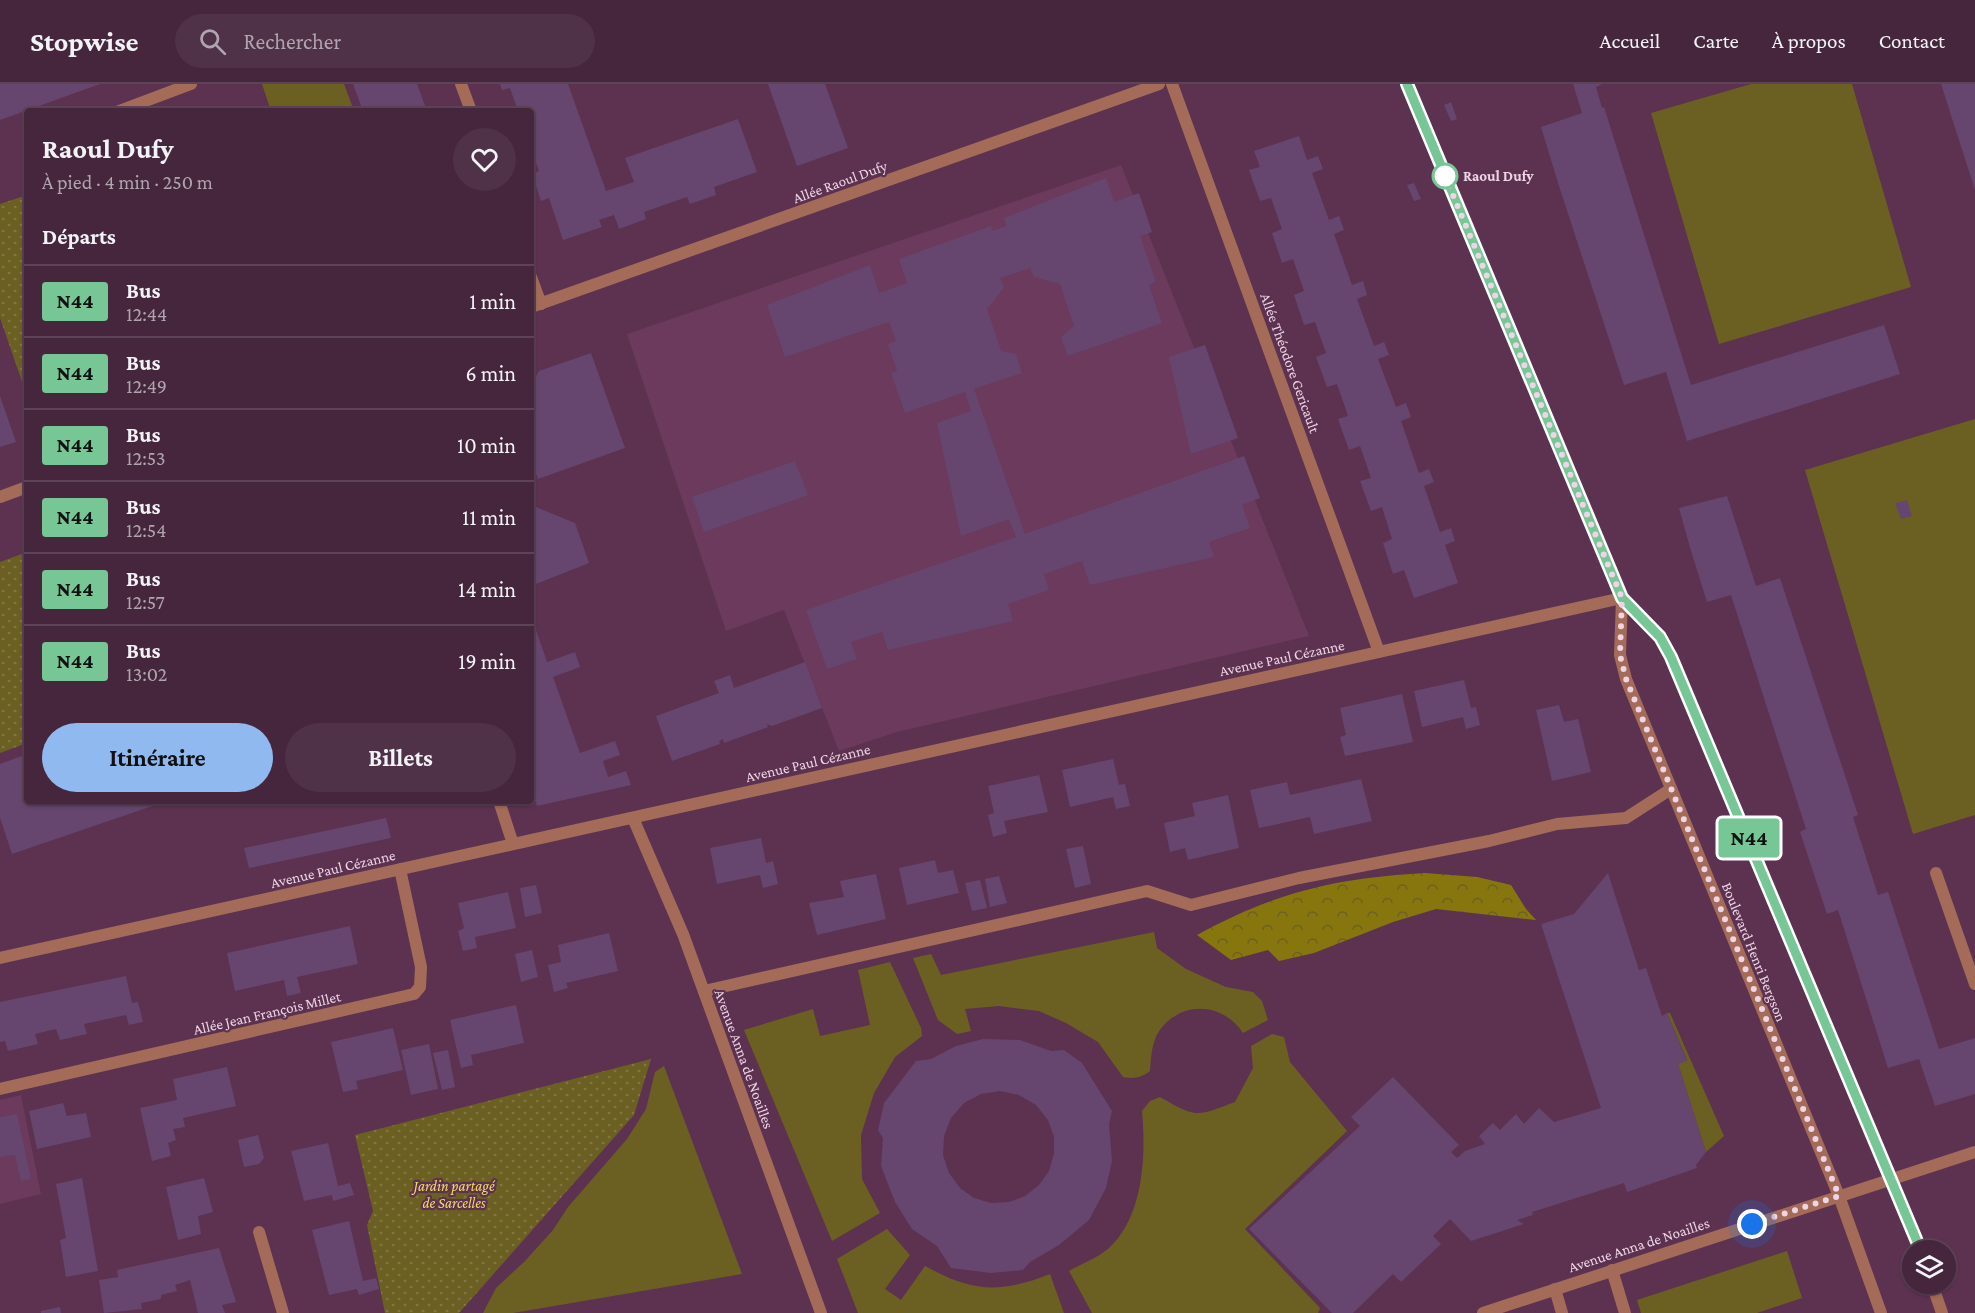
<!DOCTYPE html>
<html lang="fr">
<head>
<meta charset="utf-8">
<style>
  :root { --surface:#45263c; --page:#4f3247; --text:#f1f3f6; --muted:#b0a5af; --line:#5d4356; --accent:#90b9f0 }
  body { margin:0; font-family:"Crimson Pro",serif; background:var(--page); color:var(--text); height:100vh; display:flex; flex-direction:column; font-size:22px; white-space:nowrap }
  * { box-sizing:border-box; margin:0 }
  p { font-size:20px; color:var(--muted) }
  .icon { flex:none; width:33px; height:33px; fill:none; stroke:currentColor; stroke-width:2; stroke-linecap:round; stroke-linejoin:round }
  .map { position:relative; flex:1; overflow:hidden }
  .panel { position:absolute; left:24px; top:24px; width:510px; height:696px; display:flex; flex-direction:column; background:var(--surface); border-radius:6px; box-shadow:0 2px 4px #0004,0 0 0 2px var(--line) }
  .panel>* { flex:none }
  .badge { padding:0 12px; border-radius:4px; font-size:21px; line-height:39px }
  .fabs { position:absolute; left:1902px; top:1156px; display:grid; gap:12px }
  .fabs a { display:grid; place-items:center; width:54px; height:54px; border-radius:50%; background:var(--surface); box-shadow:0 2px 4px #0004,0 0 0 2px var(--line); font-size:30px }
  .you { position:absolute; width:30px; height:30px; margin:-15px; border:4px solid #fff; border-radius:50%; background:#1a73e8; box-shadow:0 0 0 9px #1a73e833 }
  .map>.badge { position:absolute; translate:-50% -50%; box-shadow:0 0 0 3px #fff }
  h2 { padding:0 18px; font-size:22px; line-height:54px }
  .round { display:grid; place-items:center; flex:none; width:63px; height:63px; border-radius:32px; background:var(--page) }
  .overview { display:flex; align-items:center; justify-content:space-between; height:102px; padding:0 18px }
  h1 { font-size:28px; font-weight:700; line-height:45px }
  .action { display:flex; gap:12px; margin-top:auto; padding:12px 18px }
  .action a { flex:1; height:69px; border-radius:36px; background:var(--accent); color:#111; font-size:24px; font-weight:700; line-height:69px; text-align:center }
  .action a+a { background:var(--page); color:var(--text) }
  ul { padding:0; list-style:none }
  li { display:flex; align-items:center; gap:18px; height:72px; padding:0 18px; border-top:2px solid var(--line) }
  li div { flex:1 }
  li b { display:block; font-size:22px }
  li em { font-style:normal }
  li .badge { min-width:66px; font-weight:700; text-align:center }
  header { display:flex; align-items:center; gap:36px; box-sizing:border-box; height:84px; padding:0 30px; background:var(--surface); border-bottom:2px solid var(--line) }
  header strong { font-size:28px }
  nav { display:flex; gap:33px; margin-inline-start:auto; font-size:21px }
  .search { width:420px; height:54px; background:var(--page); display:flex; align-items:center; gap:15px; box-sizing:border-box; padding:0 21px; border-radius:33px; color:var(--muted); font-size:22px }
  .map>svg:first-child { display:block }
  .built { fill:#6b3a5d }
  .green { fill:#6b6021 }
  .forest { fill:url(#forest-crowns) }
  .park { fill:url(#park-dots) }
  .building { fill:#66466e; fill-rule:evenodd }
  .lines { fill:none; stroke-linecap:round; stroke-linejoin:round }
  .service { stroke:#a36b58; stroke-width:12 }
  .minor { stroke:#a36b58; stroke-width:12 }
  .line-casing { stroke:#fff; stroke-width:14 }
  .line { stroke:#77c695; stroke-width:9 }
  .walk { stroke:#eed4e5; stroke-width:6; stroke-dasharray:0 10.8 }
  .stop-dot { fill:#fff; stroke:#77c695; stroke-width:3 }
  .labels { text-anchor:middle; stroke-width:4.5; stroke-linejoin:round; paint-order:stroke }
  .stop-label { font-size:15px; font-weight:bold; fill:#eed4e5; stroke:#5c3250; text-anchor:start }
  .street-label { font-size:15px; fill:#eed4e5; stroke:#5c3250 }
  .park-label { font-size:15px; font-style:italic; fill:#f2dc62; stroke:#5c3250 }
</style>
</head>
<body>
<header>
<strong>Stopwise</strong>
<div class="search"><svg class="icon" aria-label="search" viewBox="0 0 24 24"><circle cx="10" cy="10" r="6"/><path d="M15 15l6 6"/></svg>Rechercher</div>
<nav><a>Accueil</a><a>Carte</a><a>À propos</a><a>Contact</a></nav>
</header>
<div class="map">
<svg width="1975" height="1229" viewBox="0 0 1975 1229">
  <defs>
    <pattern id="forest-crowns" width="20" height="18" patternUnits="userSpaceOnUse" patternTransform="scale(1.5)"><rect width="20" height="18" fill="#86760d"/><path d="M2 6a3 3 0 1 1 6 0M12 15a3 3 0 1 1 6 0" fill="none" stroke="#6d6023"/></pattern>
    <pattern id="park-dots" width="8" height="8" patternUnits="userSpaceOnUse" patternTransform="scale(1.5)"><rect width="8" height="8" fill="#6b6021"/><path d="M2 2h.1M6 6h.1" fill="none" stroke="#807641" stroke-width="1.8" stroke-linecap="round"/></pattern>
  </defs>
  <rect width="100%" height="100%" fill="#5c3250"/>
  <path class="built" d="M1121,81L1309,552L897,648L839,667L784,526L726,547L627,250Z
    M21,1011L41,1110L0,1120V1016Z"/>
  <path class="green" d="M262,0H344L354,27H271Z
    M1751,0H1852L1911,203L1719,260L1651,29Z
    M1975,335V731L1913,750L1805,386Z
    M1154,848L1157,864L1186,885L1226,903L1253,908L1262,917L1268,936L1243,949C1224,920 1186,916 1163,942C1152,954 1151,971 1150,987C1141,994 1134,995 1123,993L1098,958L1066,939L1039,927L999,922L965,925L971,947L957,950L938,936L913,874L931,870L941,891Z
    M890,878L921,944L922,952L895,973L874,1009L861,1051L862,1095L880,1129L832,1157L744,946L813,925L820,952L870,941L858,886Z
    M1667,929H1670L1724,1052L1706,1068L1678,980L1687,976Z
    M1272,950L1284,953L1290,978L1347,1047L1245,1145L1320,1224L1318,1229H1092L1069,1187C1081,1180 1099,1173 1109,1164C1144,1132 1146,1070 1142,1027L1150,1017L1160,1013C1197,1034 1195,1033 1235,1018L1253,984L1251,962Z
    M664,982L742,1190L513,1229H483L496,1204L525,1177L553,1146L568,1123L627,1055L646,1025L655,988Z
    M887,1145L910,1171L885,1205L901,1216L925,1182C972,1208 999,1210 1050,1190L1064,1229H858L837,1175Z
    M1787,1167L1802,1214L1757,1229H1641L1637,1216Z"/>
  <path class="forest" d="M1425,789L1477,793L1511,801L1526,825L1536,836L1436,825L1393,838L1314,869L1279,877L1268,866L1231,876L1197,851C1275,808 1337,794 1425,789Z"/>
  <path class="park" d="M27,111V312L0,234V120Z
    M27,468V659L0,669V478Z
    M651,975L634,1031L459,1229H385L367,1141L373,1127L355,1051Z"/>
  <path class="building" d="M0,0H100L0,36Z
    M353,0H417L427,27H363Z
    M500,0H568L606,107L634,98L625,74L738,35L757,88L714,103L716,111L690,120L687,113L644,128L646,135L619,145L614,131L599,136L602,143L563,156L549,114L541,117L532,90L539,87L531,65V27H518L510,4L502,6Z
    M768,0H825L848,64L797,82Z
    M1573,0H1602L1596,3L1602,24L1604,23L1691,301L1884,241L1900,290L1687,357L1666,288L1624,301L1559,102L1541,43L1582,29Z
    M1941,0H1975V106Z
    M1451,18L1457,35L1451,37L1444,21Z
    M1299,52L1307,76L1318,72L1323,85L1312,89L1329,136L1339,132L1344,146L1334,150L1352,201L1363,197L1367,211L1357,215L1374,262L1384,258L1389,271L1378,275L1396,323L1406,319L1411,333L1401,337L1419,389L1429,385L1434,398L1424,402L1440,448L1451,444L1455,457L1445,461L1458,499L1414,514L1404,486L1393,490L1383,459L1392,455L1382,423L1371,427L1360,397L1371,394L1360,362L1349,366L1338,335L1348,332L1337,300L1327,303L1316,273L1326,269L1315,238L1304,241L1294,211L1304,207L1293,175L1282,179L1272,149L1282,145L1271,114L1260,117L1249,86L1260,83L1254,67Z
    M1106,94L1114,118L1139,109L1152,148L1140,152L1156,198L1149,201L1162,239L1068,272L1061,253L1074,242L1060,200L1034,193L1030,184L1000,194L1004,204L987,225L1001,267L1016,270L1022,289L974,305L1025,450L1244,372L1260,414L1242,421L1250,444L1209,458L1214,473L1090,501L1082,477L1044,490L1049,506L1008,520L1013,537L888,566L882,548L851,558L857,575L827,585L806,526L1016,453L1009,435L961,452L937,339L971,327L965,308L905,329L891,289L897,287L888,260L896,257L889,238L785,273L767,221L870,181L879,209L907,199L899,175L991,142L992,147L1007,142L1004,134Z
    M1414,99L1421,115L1414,117L1407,101Z
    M1205,261L1238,354L1191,370L1169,273Z
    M591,269L625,364L538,395L531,377V301L539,287Z
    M0,312L16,358L0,363Z
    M795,377L808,411L704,448L692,413Z
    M1727,412L1756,502L1780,494L1858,731L1853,733L1878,811L1888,808L1939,965L1975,954V1010L1935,1022L1919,975L1888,984L1838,826L1827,830L1800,748L1806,745L1731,511L1707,518L1691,467L1679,424Z
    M1907,416L1912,432L1901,435L1895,419Z
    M531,421L575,439L589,479L536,500L531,492Z
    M536,546L547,578L575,568L580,583L553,593L580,669L615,657L620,671L603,677L608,693L626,687L631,701L537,722L531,703V547Z
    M805,578L822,624L772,642L767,640L768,643L724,659L723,655L719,657L720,660L672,677L656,632L719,609L714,597L730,591L734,604Z
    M1464,596L1471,624L1476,623L1480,641L1466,645L1463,633L1422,643L1414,607Z
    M1402,610L1413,658L1345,672L1340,653L1346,651L1340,624Z
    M1559,621L1564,638L1578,635L1591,688L1552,697L1536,626Z
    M27,670V717H167L12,770L0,734V680Z
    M1113,675L1119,701L1125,700L1130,722L1116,725L1113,713L1070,723L1062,686Z
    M1039,691L1048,728L1004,737L1007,749L993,753L988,731L994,729L988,702Z
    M1361,695L1372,737L1314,750L1310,733L1259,744L1250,706L1287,698L1290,711Z
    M1228,711L1239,764L1188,776L1185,764L1170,768L1164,739L1195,732L1192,719Z
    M386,734L391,754L249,784L244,764Z
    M761,754L766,779L773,777L778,800L763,804L760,791L717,800L710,764Z
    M1083,762L1091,800L1075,804L1066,765Z
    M935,776L938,789L953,786L959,809L907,821L899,784Z
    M1608,789L1639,886L1646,884L1662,932L1667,929L1687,977L1678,980L1706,1068L1696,1081L1697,1084L1627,1108L1624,1099L1532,1128L1533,1131L1517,1136L1524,1140L1471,1157L1450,1135L1433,1152L1441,1160L1401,1198L1393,1190L1353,1229H1332L1249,1145L1360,1042L1351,1033L1393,993L1459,1061L1451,1068L1457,1074L1465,1067L1485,1060L1479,1052L1493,1039L1500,1046L1516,1030L1524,1040L1539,1024L1554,1038L1601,1024L1541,840L1574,830Z
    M876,790L886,835L817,851L809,819L844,813L840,797Z
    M999,792L1007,819L990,823L985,795Z
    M980,796L987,824L972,827L965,799Z
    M536,801L542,829L525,833L520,804Z
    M508,808L516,844L475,853L477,864L463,867L458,847L464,844L458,819Z
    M350,842L358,880L297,893L301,909L287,912L284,896L235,907L227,869Z
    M609,849L618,887L566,899L568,904L554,908L548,881L561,878L558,861Z
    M532,866L538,893L521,898L515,870Z
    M126,892L132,919L138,918L143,938L129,941L126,931L84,940L87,950L60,956L56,945L35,950L38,960L8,967L5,957L0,958V918Z
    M516,921L524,959L471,971L473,981L461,984L450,936Z
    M393,944L403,986L356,997L358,1005L343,1008L331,958Z
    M983,955L1020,956L1051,967L1064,966L1082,979L1112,1027L1109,1040L1112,1077L1106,1104L1089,1136L1059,1161L1030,1178L1023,1186L991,1189L951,1184L937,1162L912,1145L895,1118L881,1082L883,1054L878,1046L884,1019L916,977L931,975L956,962ZM1000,1007L1019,1011L1036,1021L1048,1036L1054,1053V1070L1049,1087L1039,1101L1025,1112L1009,1118L991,1119L974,1114L960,1104L949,1089L943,1071L944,1052L951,1034L964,1019L981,1010Z
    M429,960L438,1005L411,1011L401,966Z
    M448,966L455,1003L442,1006L433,969Z
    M227,983L236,1022L183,1034L185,1043L173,1045L176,1056L168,1059L171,1072L152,1077L140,1024L177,1016L173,995Z
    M63,1019L67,1032L86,1029L91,1053L37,1065L29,1027Z
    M17,1030L31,1095L21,1097L15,1071L0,1073V1033Z
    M258,1051L264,1074L259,1080L244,1083L238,1056Z
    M328,1059L338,1102L350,1099L354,1111L333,1117L332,1111L304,1117L291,1067Z
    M82,1094L98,1187L66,1193L60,1156L66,1154L56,1100Z
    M204,1094L213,1128L198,1132L201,1150L178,1156L166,1103Z
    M349,1137L363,1197L376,1194L379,1205L359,1211L357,1205L329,1211L312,1146Z
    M219,1164L236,1218L222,1221L225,1229H198L190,1196L175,1201L177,1207L161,1211V1215L141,1219L142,1225L104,1229L99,1196L118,1193L117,1186Z
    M60,1223L61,1229H41V1227Z"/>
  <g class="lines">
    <path class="service" d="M119,27L191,0
      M1936,789L1975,900
      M704,907L1147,807L1191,821L1299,794L1489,757L1557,740L1626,734L1671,705
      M259,1148L283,1229
      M1612,1186L1625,1229
      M1555,1205L1562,1229"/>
    <path class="minor" d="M461,0L471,27
      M1172,0L1379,568
      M1407,0L1622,514L1660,553L1671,573L1921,1167
      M531,193L541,220
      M531,223L1159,0
      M0,413L27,403
      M1622,514L1620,571L1626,595L1839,1112L1881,1229
      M499,717L513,760
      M633,734L683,850L821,1229
      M0,874L1622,514
      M0,1005L414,910L420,903L421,883L400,785
      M1932,1200L1942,1229
      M1483,1229L1975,1068"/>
  </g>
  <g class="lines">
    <g class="line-casing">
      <path id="line" d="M1407,0L1622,514L1660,553L1671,573L1921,1167"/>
    </g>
    <use href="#line" class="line"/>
    <path class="walk" d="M1445,92L1622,514L1620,571L1626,595L1839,1112L1752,1140"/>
  </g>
  <circle class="stop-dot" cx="1445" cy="92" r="12"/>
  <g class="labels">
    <g class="stop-label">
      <text x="1463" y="97">Raoul Dufy</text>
    </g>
    <g class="street-label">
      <text transform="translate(840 98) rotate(-20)" y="5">Allée Raoul Dufy</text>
      <text transform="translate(1290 279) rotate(70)" y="5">Allée Théodore Gericault</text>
      <text transform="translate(1282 574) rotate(-12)" y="5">Avenue Paul Cézanne</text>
      <text transform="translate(808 679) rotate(-13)" y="5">Avenue Paul Cézanne</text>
      <text transform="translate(333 785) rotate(-13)" y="5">Avenue Paul Cézanne</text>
      <text transform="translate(1754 868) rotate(68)" y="5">Boulevard Henri Bergson</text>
      <text transform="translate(267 929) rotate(-13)" y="5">Allée Jean François Millet</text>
      <text transform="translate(744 975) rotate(70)" y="5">Avenue Anna de Noailles</text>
      <text transform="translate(1639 1161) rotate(-18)" y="5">Avenue Anna de Noailles</text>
    </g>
    <g class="park-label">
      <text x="454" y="1107">Jardin partagé<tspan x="454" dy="17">de Sarcelles</tspan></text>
    </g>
  </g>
</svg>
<div class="fabs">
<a><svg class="icon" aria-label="layers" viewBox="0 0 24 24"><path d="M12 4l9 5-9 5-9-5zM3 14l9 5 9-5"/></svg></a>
</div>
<div class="you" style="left:1752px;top:1140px"></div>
<b class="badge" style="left:1749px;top:754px;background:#77c695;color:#111">N44</b>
<section class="panel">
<div class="overview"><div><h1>Raoul Dufy</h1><p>À pied · 4 min · 250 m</p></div><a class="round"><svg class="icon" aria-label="heart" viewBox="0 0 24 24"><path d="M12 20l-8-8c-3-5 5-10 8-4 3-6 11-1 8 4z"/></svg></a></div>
<h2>Départs</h2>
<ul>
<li><span class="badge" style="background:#77c695;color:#111">N44</span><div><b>Bus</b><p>12:44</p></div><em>1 min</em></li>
<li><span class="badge" style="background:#77c695;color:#111">N44</span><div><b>Bus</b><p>12:49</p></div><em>6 min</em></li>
<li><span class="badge" style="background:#77c695;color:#111">N44</span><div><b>Bus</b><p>12:53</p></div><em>10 min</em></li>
<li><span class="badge" style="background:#77c695;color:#111">N44</span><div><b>Bus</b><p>12:54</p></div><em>11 min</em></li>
<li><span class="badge" style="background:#77c695;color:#111">N44</span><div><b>Bus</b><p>12:57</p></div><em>14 min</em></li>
<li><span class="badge" style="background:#77c695;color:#111">N44</span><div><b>Bus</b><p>13:02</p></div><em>19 min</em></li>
</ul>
<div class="action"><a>Itinéraire</a><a>Billets</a></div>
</section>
</div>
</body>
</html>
